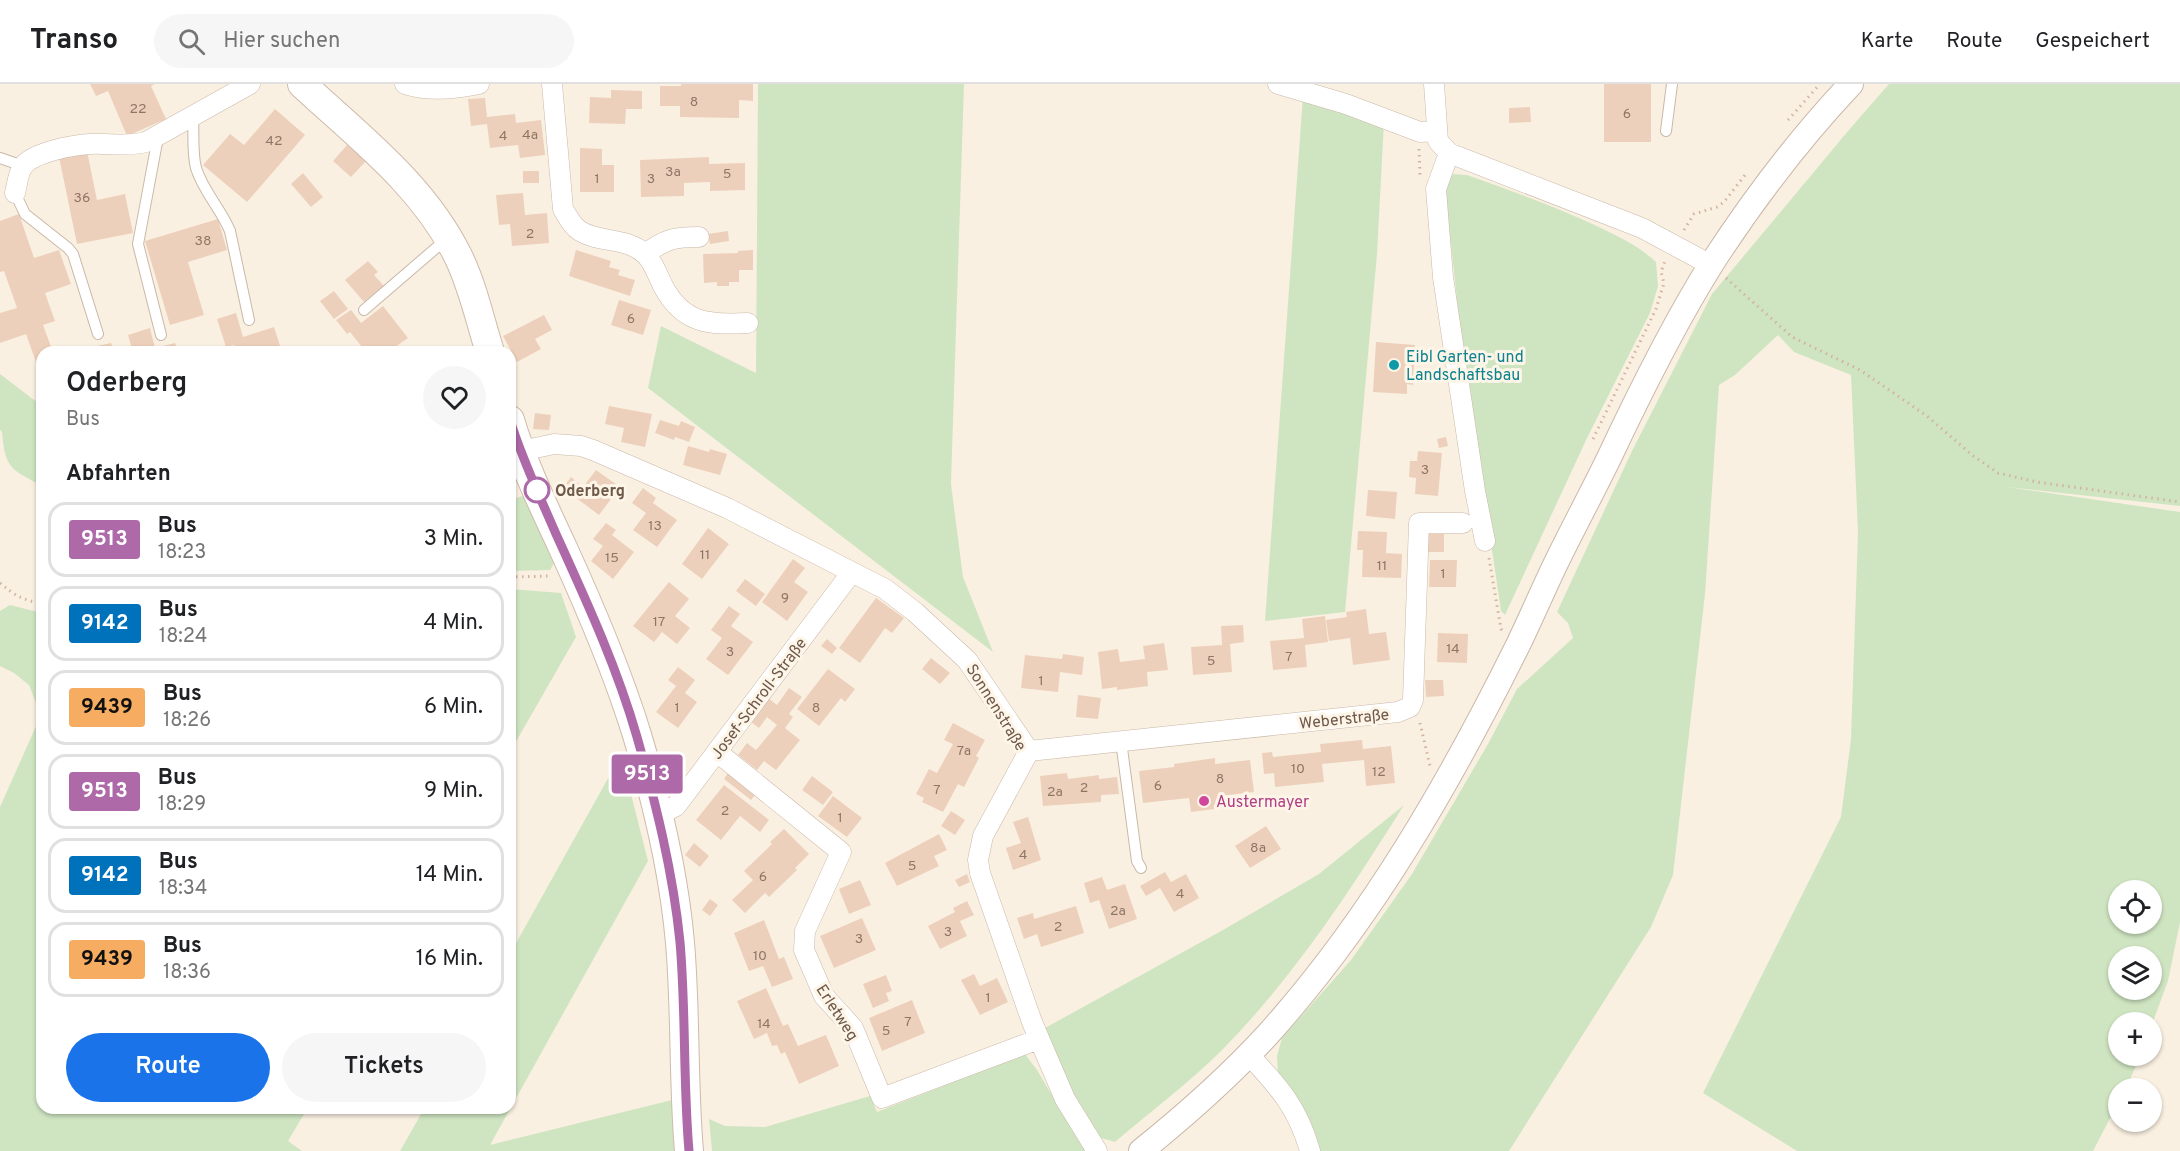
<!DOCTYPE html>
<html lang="de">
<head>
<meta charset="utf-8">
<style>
  :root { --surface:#fff; --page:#f6f6f6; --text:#202124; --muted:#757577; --line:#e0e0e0; --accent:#1a73e8 }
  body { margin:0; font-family:Overpass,sans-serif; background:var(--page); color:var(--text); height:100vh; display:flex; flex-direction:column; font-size:22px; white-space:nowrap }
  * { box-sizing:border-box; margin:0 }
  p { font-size:20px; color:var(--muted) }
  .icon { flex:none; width:33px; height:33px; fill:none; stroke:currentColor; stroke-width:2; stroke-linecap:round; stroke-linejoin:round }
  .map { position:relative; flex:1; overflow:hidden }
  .sheet { position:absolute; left:36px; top:262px; width:480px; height:768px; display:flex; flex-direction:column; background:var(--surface); border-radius:18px; box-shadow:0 2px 4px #0004 }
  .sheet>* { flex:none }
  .badge { padding:0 12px; border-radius:4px; font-size:21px; line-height:39px }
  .tools { position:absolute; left:2108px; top:796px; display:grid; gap:12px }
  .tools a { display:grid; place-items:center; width:54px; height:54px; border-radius:50%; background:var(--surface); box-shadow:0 2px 4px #0004; font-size:30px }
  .map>.badge { position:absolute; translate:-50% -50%; box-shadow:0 0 0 3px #fff }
  h2 { padding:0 30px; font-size:22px; line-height:54px }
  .round { display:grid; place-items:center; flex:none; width:63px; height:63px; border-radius:32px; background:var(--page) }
  .overview { display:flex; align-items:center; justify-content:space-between; height:102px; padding:0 30px }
  h1 { font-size:28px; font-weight:600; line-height:45px }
  .action { display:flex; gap:12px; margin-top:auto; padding:12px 30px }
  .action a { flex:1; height:69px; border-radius:36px; background:var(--accent); color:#fff; font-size:24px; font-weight:600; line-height:69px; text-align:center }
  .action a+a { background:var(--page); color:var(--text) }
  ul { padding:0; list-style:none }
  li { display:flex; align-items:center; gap:18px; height:75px; margin:0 12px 9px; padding:0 18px; border:3px solid var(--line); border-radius:18px }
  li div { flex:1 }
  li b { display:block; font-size:22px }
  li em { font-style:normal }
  li .badge { min-width:66px; font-weight:700; text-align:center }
  header { display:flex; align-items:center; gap:36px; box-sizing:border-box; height:84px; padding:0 30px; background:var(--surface); border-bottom:2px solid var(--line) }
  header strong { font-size:28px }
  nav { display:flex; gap:33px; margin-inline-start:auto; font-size:21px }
  .search { width:420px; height:54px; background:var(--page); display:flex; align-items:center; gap:15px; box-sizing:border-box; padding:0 21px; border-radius:33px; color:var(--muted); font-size:22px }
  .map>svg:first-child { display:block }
  .green { fill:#cfe5c1; fill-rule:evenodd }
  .building { fill:#edd0bb }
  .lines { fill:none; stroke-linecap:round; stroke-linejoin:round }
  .service-casing { stroke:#c9b8a9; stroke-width:12 }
  .minor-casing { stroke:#c9b8a9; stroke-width:21 }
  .tertiary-casing { stroke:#c9b8a9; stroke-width:26 }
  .secondary-casing { stroke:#cebaaa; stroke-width:30 }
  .path { stroke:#d1b39f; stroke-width:3; stroke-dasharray:1.5 4.5; stroke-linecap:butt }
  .service { stroke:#fff; stroke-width:10 }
  .minor { stroke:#fff; stroke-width:20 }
  .tertiary { stroke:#fff; stroke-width:24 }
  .secondary { stroke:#fff; stroke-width:28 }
  .line-casing { stroke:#fff; stroke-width:14 }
  .line { stroke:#ad69a8; stroke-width:9 }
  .culture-dot { fill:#0f9aa8; stroke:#fdf5e7; stroke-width:2 }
  .stop-dot { fill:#fff; stroke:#ad69a8; stroke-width:3 }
  .hotel-dot { fill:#d1479c; stroke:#fdf5e7; stroke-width:2 }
  .labels { text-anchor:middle; stroke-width:6; stroke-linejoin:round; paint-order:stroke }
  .number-label { font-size:14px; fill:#8e7666 }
  .culture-label { font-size:16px; fill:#0d838f; stroke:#fdf5e7; text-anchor:start }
  .stop-label { font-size:16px; font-weight:bold; fill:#6e584a; stroke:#fdf5e7; text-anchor:start }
  .street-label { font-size:16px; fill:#6e584a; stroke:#fdf5e7 }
  .hotel-label { font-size:16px; fill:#b23c85; stroke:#fdf5e7; text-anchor:start }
</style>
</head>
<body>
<header>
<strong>Transo</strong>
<div class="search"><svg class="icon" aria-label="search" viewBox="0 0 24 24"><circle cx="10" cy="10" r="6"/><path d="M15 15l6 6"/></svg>Hier suchen</div>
<nav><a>Karte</a><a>Route</a><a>Gespeichert</a></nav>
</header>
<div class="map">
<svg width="2180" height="1067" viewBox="0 0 2180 1067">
  <rect width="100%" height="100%" fill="#faf0e1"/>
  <path class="green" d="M758,0H964L951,400L963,493L993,568L648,304L661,242L756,289Z
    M1889,0H2180V422L2007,403L2180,428V838L2168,897L2151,943V939H2118V972H2140L2126,1005H2118V1019L2093,1067H1797L1703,1009L1841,733L1851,655L1858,448L1851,291L1794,268L1778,251L1735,291L1719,301L1705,510L1673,791L1651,843L1509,1067H1317L1278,994L1277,972L1282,954L1351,876L1412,790L1488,660L1517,605L1573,554L1568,539L1557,528L1632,367L1712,210L1848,47ZM2118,807H2151V840H2118ZM2118,873H2151V906H2118Z
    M1303,12L1384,38L1377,170L1345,528L1265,537Z
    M1452,90L1467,91C1512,107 1557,123 1601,144C1620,153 1640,163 1656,178L1658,202L1650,229L1587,354L1505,531L1501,527L1462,262L1445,104L1446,95Z
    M0,290L42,322V402C11,385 5,385 2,348L0,346Z
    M510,405L514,415L525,411L554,479L550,486L510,487Z
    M510,505L561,509L576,553L510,668Z
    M10,521L42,529V1024L307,1025L288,1057L302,1067H0V723L37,640L36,619L29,601L14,589L0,582V527Z
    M621,671L648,777L490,1061L672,1016L678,1067H400L424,1025L510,1024V870Z
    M1404,721C1350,807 1294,893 1222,966C1189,999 1151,1027 1115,1058L1098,1053L1068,1003L1045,944L1223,846L1319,790Z
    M1025,970L1037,986L1085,1067H712L709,1035L725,1042L765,1043L870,1012L877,1028Z"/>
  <path class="building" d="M90,0H155L151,2L166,35L127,52L108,7L96,12Z
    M681,0H753V17L739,16V34L680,33V22H660V2H681Z
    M1604,0H1651V58H1604Z
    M611,6L642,7V25H626L625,40L589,39L590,13L611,14Z
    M485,14L487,33L515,30L516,39L541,36L545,71L520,74L518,61L490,64L487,40L471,42L468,15Z
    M1530,23L1531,38L1509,39V24Z
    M275,25L305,51L247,118L203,81L230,50L244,61Z
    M347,61L366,77L351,93L333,77Z
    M580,64L602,65V81H614V108H580Z
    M87,67L97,116L125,110L133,149L77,160L59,73Z
    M709,73V80L745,79V106L710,107V98L684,99V112L641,113L640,76Z
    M523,87H539V99H523Z
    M303,89L323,113L311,123L291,100Z
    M523,109L525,131L547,129L549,159L512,162L510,140L499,141L496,111Z
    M19,130L34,174L59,166L71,200L45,209L55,237L43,241L53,268H42V279L37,281L26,250L0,259V229L17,224L4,187L0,188V137Z
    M218,135L227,166L188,178L204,231L170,241L145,157Z
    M728,147L729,157L710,160L708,150Z
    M576,166L611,177L609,183L620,186L618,191L635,196L630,212L569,192Z
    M753,166V186H739V198H729V202H717V198L704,199L703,170L738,169V167Z
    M368,177L378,188L374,191L384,202L364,218L345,196Z
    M334,207L348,225L334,235L320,217Z
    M619,216L651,226L643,251L611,241Z
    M383,222L408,254L388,268H366L350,248L347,250L336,236L351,226L361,239Z
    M236,229L243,253L274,243L282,268H237L234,261L226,263L217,235Z
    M544,231L552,246L535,255L541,265L517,278L503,252Z
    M150,244L155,264L175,259L178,268H133L128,251Z
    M1376,258L1415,261L1413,301L1407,300V310L1373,308Z
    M111,259L114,268H95L93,263Z
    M609,322L652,330L645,363L621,358L624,344L605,340Z
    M535,329L551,331L549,346L533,345Z
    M660,336L679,342L681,337L695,343L689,358L675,353L674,356L655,349Z
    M1446,353L1448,362L1439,364L1437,355Z
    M688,362L709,368L710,365L727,370L720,391L683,381Z
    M1418,367L1442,369L1438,412L1415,410L1416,394L1409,393L1410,377H1417Z
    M596,386L620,403L599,431L563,404L571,393L583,403Z
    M643,404L656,414L653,419L677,436L657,463L633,446L646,429L632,419Z
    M1368,406L1397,408L1395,435L1366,432Z
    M606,439L616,446L612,451L634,468L613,495L591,477L603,462L593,455Z
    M708,444L729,460L702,495L682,480Z
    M1358,447L1387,448L1386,469L1402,470L1401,494L1362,493L1363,466H1357Z
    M1426,450H1444V468H1426Z
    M793,475L805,484L794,498L808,508L787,537L762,518Z
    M1430,476H1457L1456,503H1429Z
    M745,495L765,510L756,522L736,507Z
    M669,498L689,515L675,532L690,544L677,560L662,548L654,558L633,542Z
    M876,514L904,534L892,549L885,544L860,579L839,564Z
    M729,522L740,530L731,542L753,558L728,591L706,575L722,554L711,546Z
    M1366,525L1369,550L1386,548L1390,576L1353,581L1350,554L1329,557L1326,536L1347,533L1346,528Z
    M1325,532L1328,558L1305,561L1307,583L1273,586L1270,557L1304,554L1302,535Z
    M1243,541L1244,558L1230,560L1232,588L1193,591L1191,563L1222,561L1221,542Z
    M1438,549L1468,550L1467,579L1437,578Z
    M827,555L837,564L832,570L821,562Z
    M1164,559L1168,586L1147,588L1148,602L1117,606V603L1102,605L1098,568L1118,565L1120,578L1145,575L1143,562Z
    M1063,570L1084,573L1082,591L1060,588L1058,608L1021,604L1025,571L1062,575Z
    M931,574L950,589L940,600L922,585Z
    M678,583L695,596L685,609L697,618L678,644L656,628L676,602L668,596Z
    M828,585L855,605L845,618L841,614L819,642L797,625Z
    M1425,596H1443L1444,612L1426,613Z
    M789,604L802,613L789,630L793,633L785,644L800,656L776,686L764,677L757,686L738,671L747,659L756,666L777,641L767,633L759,644L751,638L768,614L777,621Z
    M1078,611L1101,614L1098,635L1076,633Z
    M953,639L985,656L976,672L979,674L964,703L958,700L943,728L922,718L924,714L916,710L929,685L937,689L953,660L944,656Z
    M1362,656L1363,665L1391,662L1395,699L1366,702L1364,676L1322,680L1324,698L1275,703L1274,689L1264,690L1262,669L1272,668L1273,673L1321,668L1320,660Z
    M1215,674V680L1250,676L1254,708L1220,712L1222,724L1191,728L1189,714L1143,719L1139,687L1174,683V680Z
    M728,689L756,710L751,716L724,695Z
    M1067,689L1068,695L1099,691V695L1117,693L1119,710L1101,711V718L1043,722L1040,692Z
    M812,692L833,708L823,721L802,706Z
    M724,701L769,736L760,748L740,732L721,756L696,736Z
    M833,712L862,734L847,753L818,732Z
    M951,727L965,736L955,751L941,742Z
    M1028,733L1041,776L1013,786L1006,764L1021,759L1013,738Z
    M1266,742L1281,765L1250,784L1235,762Z
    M784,745L809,770L795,784L797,786L769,813L765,809L745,829L732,816L753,796L744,787L772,760L770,758Z
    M939,750L947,766L934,772L939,782L897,802L885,779Z
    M694,759L709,772L700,783L685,771Z
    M1165,788L1171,798L1186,790L1199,814L1174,828L1160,804L1146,812L1140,802Z
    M967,790L970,798L959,803L955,796Z
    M1102,793L1107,806L1125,800L1137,835L1109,845L1099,816L1090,819L1084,799Z
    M860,796L871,821L849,830L839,805Z
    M710,815L718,821L710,832L702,826Z
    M967,817L974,831L960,837L967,852L940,865L928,842L955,828L953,824Z
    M1076,822L1084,849L1041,863L1037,850L1024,855L1017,834L1033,829L1034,835Z
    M862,834L876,866L834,884L820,852Z
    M764,836L779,875L784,873L793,895L772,903L763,882L749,887L734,849Z
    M974,890L980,902L997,894L1008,918L980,931L961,896Z
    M886,891L892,907L886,909L889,917L873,924L863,900Z
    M766,904L783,942L788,940L798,962L826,951L839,982L799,1000L785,968L781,970L777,961L772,962L767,949L754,955L737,917Z
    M912,916L925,949L882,967L869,934Z"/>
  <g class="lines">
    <g class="service-casing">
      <path id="service" d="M193,33C194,49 192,69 196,84C203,107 221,125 230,147L249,236
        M1666,47L1672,0
        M158,53L138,160L161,251
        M0,74L23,82
        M15,109L25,130L68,164L73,170L98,250
        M364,226L436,164L449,156
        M1121,657L1137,777L1141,784"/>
    </g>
    <g class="minor-casing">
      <path id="minor" d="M405,0C429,8 455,5 479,0
        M552,0L563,125C568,133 572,142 580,147C599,159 627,153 645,170C653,177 658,192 663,202C683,240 709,241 748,239
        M1278,0L1346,20L1420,48L1436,47
        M1434,0L1438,57L1449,69L1642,144L1711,181
        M1449,69L1436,105L1443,193L1475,407L1485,457
        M15,109C17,101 18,89 23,82C34,68 73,61 90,60C109,59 128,63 146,58L250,0
        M645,170C666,155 674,153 699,153
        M521,367L554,360L581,362L593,366L727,424L885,505L915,528L967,576L1029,667L983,752L978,776L980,789L1032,938L1065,1015L1097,1067
        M1029,667L1398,628L1410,623L1413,616L1419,439H1463
        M717,668L841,768L805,847L804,866L824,912L853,944L882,1014L1039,955
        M658,731L676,722L852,488
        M1249,971C1279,1003 1298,1024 1310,1067"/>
    </g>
    <g class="tertiary-casing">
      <path id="tertiary" d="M1141,1067C1187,1030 1231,991 1270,948C1372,834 1450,698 1518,561C1531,534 1543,506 1556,479C1573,444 1592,409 1609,374C1640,308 1673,241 1712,179C1753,116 1799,55 1851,0"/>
    </g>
    <g class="secondary-casing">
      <path id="secondary" d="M302,0C359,53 423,101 458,172C473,202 480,237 490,268
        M510,336C523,380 543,421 562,462C590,523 617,586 637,651C657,718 674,789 680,859C686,928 683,998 689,1067"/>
    </g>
    <path class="path" d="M1788,36L1820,0
      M1419,65L1420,91
      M1684,146L1694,130L1717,123L1724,118L1745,91
      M1726,194L1792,253L1860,286L1927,332L1972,371L1998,389L2037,398L2180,418
      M1593,355L1656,225L1664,199L1661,188L1665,177
      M1489,474L1501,545L1503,547
      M510,493L551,492
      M0,499C14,511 24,517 42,519
      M1420,639L1430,682"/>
    <use href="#service" class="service"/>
    <use href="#minor" class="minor"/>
    <use href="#tertiary" class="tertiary"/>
    <use href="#secondary" class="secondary"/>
  </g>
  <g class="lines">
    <g class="line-casing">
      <path id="line" d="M510,336C522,375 540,413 556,450C586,516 617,583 637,653C656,720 673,788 680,858C686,927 683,998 689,1067"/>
    </g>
    <use href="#line" class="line"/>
  </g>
  <circle class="culture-dot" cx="1394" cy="281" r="6"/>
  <circle class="stop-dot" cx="537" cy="406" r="12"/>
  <circle class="hotel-dot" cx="1204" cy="717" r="6"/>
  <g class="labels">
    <g class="number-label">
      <text x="694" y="22">8</text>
      <text x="138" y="29">22</text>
      <text x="1627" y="34">6</text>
      <text x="530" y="55">4a</text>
      <text x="503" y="56">4</text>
      <text x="274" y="61">42</text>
      <text x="673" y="92">3a</text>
      <text x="727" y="94">5</text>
      <text x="597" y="99">1</text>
      <text x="651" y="99">3</text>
      <text x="82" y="118">36</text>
      <text x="530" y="154">2</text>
      <text x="203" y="161">38</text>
      <text x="631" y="239">6</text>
      <text x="1425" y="390">3</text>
      <text x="655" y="446">13</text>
      <text x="705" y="475">11</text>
      <text x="612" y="478">15</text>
      <text x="1382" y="486">11</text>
      <text x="1443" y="494">1</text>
      <text x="785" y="518">9</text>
      <text x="659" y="542">17</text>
      <text x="1453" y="569">14</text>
      <text x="730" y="572">3</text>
      <text x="1289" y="577">7</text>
      <text x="1211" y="581">5</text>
      <text x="1041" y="601">1</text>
      <text x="677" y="628">1</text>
      <text x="816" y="628">8</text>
      <text x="964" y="671">7a</text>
      <text x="1298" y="689">10</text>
      <text x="1379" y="692">12</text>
      <text x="1220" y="699">8</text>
      <text x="1158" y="706">6</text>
      <text x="1084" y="708">2</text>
      <text x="937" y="710">7</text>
      <text x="1055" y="712">2a</text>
      <text x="725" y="731">2</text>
      <text x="840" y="738">1</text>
      <text x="1258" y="768">8a</text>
      <text x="1023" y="775">4</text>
      <text x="912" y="786">5</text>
      <text x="763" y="797">6</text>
      <text x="1180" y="814">4</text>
      <text x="1118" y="831">2a</text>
      <text x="1058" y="847">2</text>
      <text x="948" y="852">3</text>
      <text x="859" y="859">3</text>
      <text x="760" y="876">10</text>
      <text x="988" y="918">1</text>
      <text x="908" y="942">7</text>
      <text x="764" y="944">14</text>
      <text x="886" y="951">5</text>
    </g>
    <g class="culture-label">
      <text x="1406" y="278">Eibl Garten- und<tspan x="1406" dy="18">Landschaftsbau</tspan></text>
    </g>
    <g class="stop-label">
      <text x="555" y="412">Oderberg</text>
    </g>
    <g class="street-label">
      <text transform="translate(758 614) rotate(-53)" y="6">Josef-Schroll-Straße</text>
      <text transform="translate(997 623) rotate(58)" y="6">Sonnenstraße</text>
      <text transform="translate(1344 634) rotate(-6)" y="6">Weberstraße</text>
      <text transform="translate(838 928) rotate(57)" y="6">Erletweg</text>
    </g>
    <g class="hotel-label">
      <text x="1216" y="723">Austermayer</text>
    </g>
  </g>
</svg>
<div class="tools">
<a><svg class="icon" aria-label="locate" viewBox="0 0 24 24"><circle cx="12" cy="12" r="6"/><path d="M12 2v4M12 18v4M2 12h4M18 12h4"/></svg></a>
<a><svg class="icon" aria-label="layers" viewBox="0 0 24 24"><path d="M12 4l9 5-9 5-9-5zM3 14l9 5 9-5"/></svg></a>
<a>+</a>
<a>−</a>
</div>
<b class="badge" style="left:647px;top:690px;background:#ad69a8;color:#fff">9513</b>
<section class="sheet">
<div class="overview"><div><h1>Oderberg</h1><p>Bus</p></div><a class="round"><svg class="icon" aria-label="heart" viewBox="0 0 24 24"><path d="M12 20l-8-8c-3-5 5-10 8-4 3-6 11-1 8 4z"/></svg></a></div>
<h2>Abfahrten</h2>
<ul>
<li><span class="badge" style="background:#ad69a8;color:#fff">9513</span><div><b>Bus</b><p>18:23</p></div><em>3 Min.</em></li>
<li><span class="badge" style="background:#0072bc;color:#fff">9142</span><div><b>Bus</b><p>18:24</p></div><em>4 Min.</em></li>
<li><span class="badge" style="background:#f7ad61;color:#111">9439</span><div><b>Bus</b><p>18:26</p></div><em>6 Min.</em></li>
<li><span class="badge" style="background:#ad69a8;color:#fff">9513</span><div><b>Bus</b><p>18:29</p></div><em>9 Min.</em></li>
<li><span class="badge" style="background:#0072bc;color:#fff">9142</span><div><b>Bus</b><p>18:34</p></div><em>14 Min.</em></li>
<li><span class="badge" style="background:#f7ad61;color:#111">9439</span><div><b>Bus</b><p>18:36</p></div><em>16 Min.</em></li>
</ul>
<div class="action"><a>Route</a><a>Tickets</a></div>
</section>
</div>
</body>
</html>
